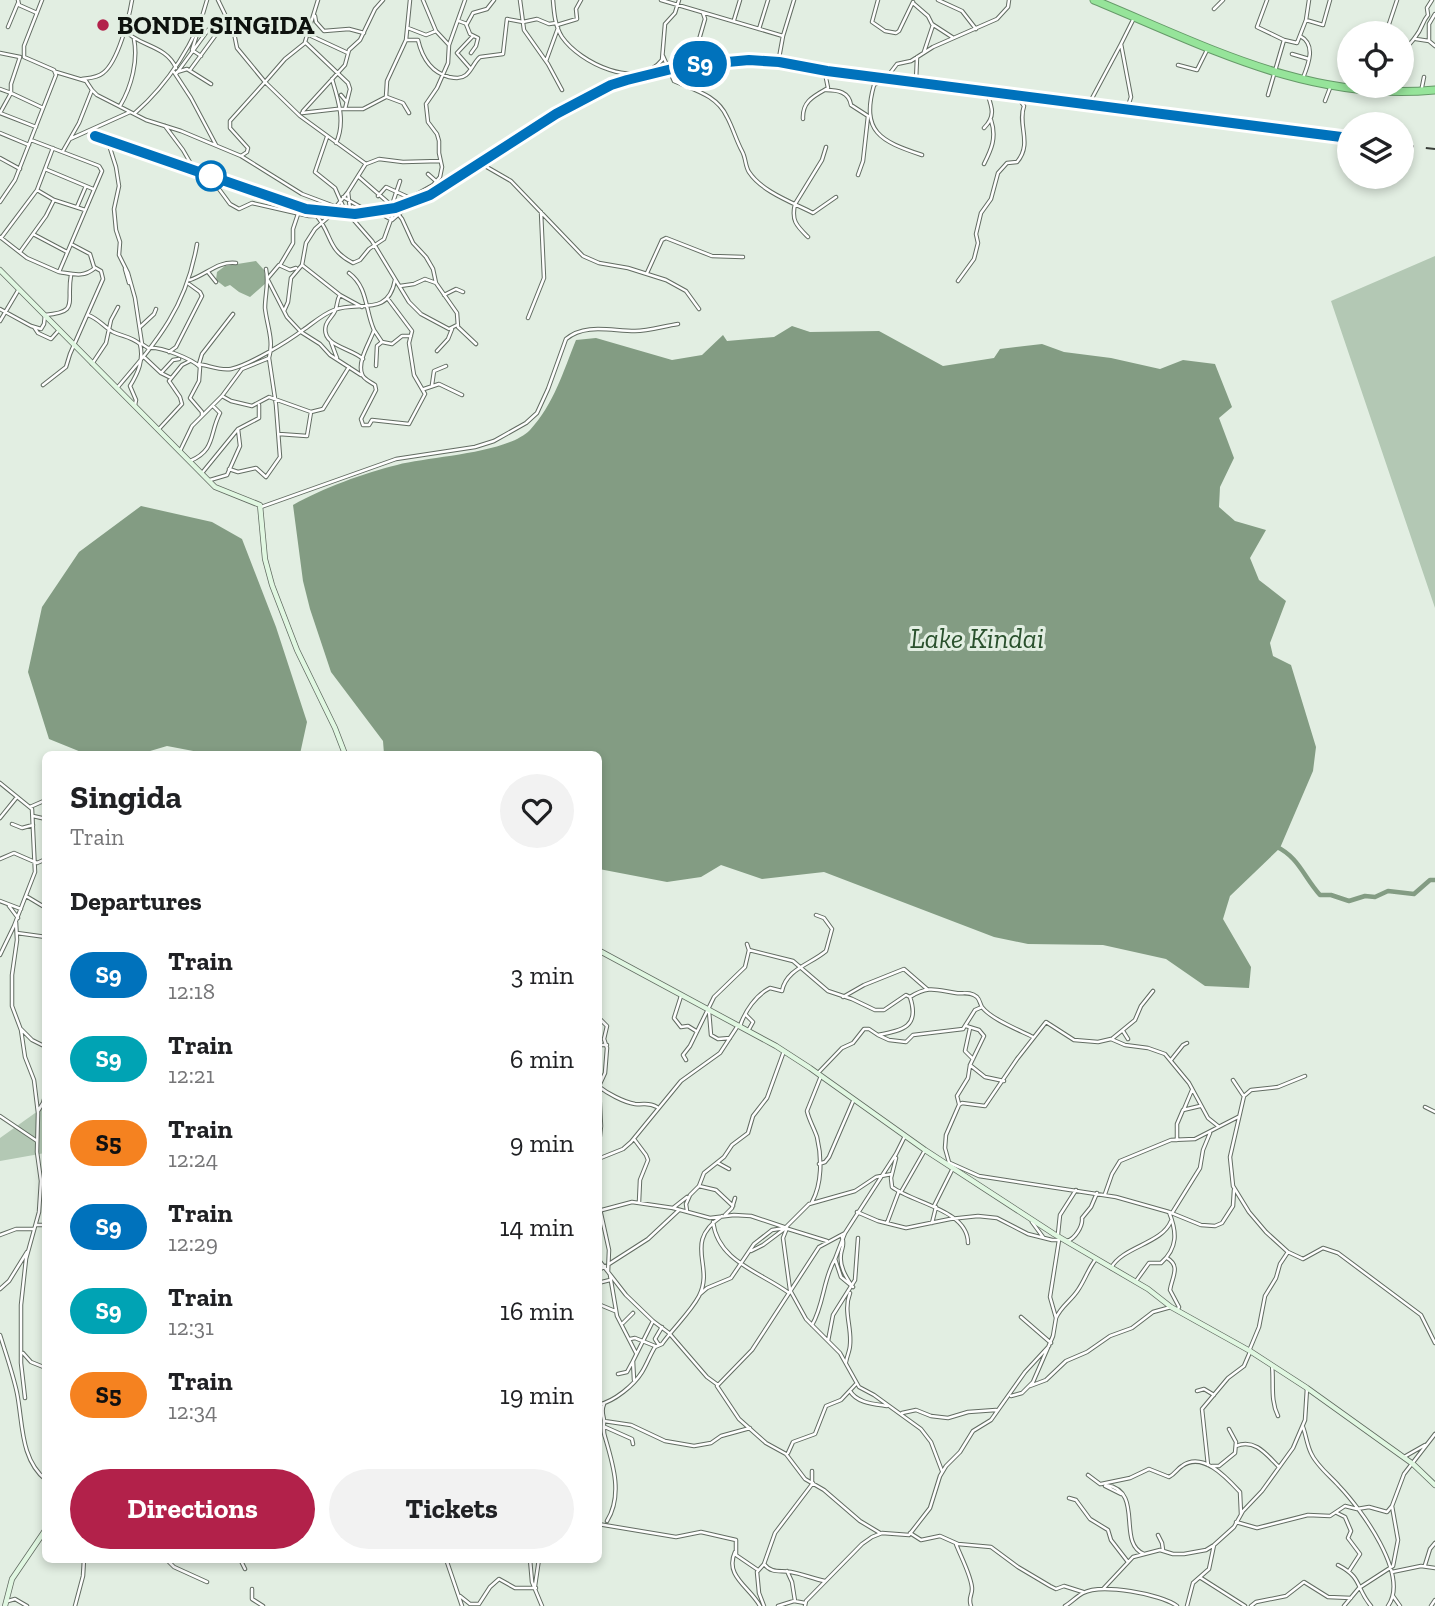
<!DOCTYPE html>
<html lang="en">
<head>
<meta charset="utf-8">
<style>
  :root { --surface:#fff; --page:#f2f2f2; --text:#202124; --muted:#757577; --accent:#b2214a }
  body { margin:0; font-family:"Zilla Slab",serif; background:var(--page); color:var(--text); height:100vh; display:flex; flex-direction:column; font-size:26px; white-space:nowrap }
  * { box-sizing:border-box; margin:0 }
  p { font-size:23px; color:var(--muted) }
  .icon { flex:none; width:38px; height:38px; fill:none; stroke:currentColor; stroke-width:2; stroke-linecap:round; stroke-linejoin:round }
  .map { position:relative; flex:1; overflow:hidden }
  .sheet { position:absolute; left:42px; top:751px; width:560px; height:812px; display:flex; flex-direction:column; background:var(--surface); border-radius:10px; box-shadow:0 4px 10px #0003 }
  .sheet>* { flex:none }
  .badge { padding:0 14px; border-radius:23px; font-size:24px; line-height:46px }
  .controls { position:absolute; left:1337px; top:21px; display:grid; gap:14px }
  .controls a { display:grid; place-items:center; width:77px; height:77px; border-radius:50%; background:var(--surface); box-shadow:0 4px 10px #0003; font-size:35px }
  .map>.badge { position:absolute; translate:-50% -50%; box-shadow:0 0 0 4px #fff }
  h2 { padding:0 28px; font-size:26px; line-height:63px }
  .round { display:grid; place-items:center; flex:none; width:74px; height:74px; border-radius:37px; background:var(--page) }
  .summary { display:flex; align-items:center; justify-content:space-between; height:119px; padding:0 28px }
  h1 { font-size:33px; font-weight:700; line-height:52px }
  .primary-button { display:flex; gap:14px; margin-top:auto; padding:14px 28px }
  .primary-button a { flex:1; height:80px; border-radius:42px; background:var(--accent); color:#fff; font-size:28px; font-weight:700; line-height:80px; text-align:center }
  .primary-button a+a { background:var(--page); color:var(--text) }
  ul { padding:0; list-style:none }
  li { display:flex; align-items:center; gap:21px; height:84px; padding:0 28px }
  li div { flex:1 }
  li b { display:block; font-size:26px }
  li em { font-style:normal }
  li .badge { min-width:77px; font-weight:700; text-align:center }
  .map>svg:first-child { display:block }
  .green { fill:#b3c8b4 }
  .forest { fill:#94ad94 }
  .water { fill:#839c83 }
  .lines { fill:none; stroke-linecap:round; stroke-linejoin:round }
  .river { stroke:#839c83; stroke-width:4.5 }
  .street-casing { stroke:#626c62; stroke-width:4.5 }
  .secondary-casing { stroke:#626c62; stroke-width:6 }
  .highway-casing { stroke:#669a69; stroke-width:9 }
  .street { stroke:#fff; stroke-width:2.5 }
  .secondary { stroke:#e0f7e1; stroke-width:4.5 }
  .highway { stroke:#96e49a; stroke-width:7 }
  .rail { stroke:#393e39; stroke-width:2; stroke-dasharray:12 12; stroke-linecap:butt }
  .line-casing { stroke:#fff; stroke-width:16 }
  .line { stroke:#0072bc; stroke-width:10 }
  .poi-dot { fill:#b2214a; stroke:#e2eee2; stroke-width:2.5 }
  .stop-dot { fill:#fff; stroke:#0072bc; stroke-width:3.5 }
  .labels { text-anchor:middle; stroke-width:6; stroke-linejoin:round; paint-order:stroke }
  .poi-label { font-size:26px; font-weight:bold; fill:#0e120e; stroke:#e2eee2; text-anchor:start }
  .water-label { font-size:28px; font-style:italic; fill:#2a512d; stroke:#e2eee2 }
</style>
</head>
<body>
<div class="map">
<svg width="1435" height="1606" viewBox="0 0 1435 1606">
  <rect width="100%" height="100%" fill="#e2eee2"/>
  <path class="green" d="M1435,256V608L1331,301Z
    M45,1106V1153L0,1161V1138Z"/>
  <path class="forest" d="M256,261L264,270L266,283L250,297L239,292L230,285L225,287L216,280L217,272L225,266Z"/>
  <path class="water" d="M792,326L810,332L879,331L943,366L994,358L1000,349L1042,344L1064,352L1111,358L1160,369L1183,360L1215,364L1232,407L1219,418L1234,458L1220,487L1219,507L1235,521L1266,530L1250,558L1259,580L1286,601L1270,643L1273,656L1291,665L1316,747L1313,771L1280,848L1230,896L1223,919L1251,967L1249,988L1205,986L1166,959L1103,945L1028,944L994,937L824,872L762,879L721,865L701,877L667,882L599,869L598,754H384L383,741L331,672L310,609L303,581L293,505C323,488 364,473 397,465C431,456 506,454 530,430C554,404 563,372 576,340L596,338L672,360L702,355L723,335L727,341L774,337Z
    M141,506L212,522L242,539L276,627L307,722L300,754H209L167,746L140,754H86L49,739L28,672L42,607L79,552Z"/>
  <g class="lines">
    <path class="river" d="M1275,846C1299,857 1303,876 1320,895H1331L1349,901L1365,896L1375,897L1388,891L1414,894L1430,880H1435"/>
    <g class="street-casing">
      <path id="street" d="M18,0L19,5L37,13
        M218,0L234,33L237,48L265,82L230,121V128L248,148L247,152L241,156
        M318,0L305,42L348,83L350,89L345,109
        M423,0L436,31L449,45
        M520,0L524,30L548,64L562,90
        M553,0C554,13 555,26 562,37C580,63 638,91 662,60L665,24L675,13L679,0
        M661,0L783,36
        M794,0L783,36L779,58L782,62L1255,124
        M878,0L872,22L885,31L896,33L899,31L913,2
        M938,0L962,11L976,29
        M1267,0L1257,27L1284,40L1268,95
        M913,3L928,16L932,24L952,37
        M1214,9L1223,0
        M315,16L316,22L324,31L349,29L364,33
        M734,20L740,0
        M1306,20L1323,25L1330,0
        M459,21L467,24L473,13L487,9L494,0
        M466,24L470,34L478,38L476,46L471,53
        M557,25L577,19L576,9L581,0
        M8,27L18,3
        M199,28L192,50L201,56
        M408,28L426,35L436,31
        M759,29L768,0
        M124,30C140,47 166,45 176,68
        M1386,33L1397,0
        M307,34L348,53
        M1300,36C1316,44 1309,63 1303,78
        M1416,39L1429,41L1435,46
        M406,40H418C422,57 430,72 449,77C455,78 461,79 466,75C472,70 474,62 480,57L503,54L507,19L523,22L537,19L549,24L556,23
        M1284,40L1297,43L1306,20L1309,0
        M1429,41V24L1435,14
        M305,43L285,59L265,82L300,116L366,164L379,159L403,162L440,161
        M924,52L933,25
        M0,53L20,57
        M1292,54L1309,59
        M663,56L674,81C694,90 717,95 727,117C733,128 736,140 742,151C746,158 745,166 749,172C762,192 794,203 813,213L836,197
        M1402,56C1405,47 1411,44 1416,36C1422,29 1422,22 1428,15L1427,8L1432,0
        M20,57L11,84V93L43,108
        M546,61L558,28
        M702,61L696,50L705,19L703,13
        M1178,65L1197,70L1207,50
        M471,69L457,53L473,36
        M190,70L215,36
        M56,72L86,81L92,90L79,123L63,151
        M174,72L191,98L216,145
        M177,72L187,69L211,84
        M176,74L208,30
        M82,79C89,78 97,78 103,73C118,62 129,18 132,0
        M332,79C338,99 346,122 336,143
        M916,81L917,57
        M1422,87L1424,77
        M0,89L11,93L0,113
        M92,90L97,95L146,120L181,131L241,156L302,194L350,212
        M826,90C838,90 849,92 851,105L868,116
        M987,93L1228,125
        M341,95L346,101
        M387,97L403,103L409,113
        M1325,101L1330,88
        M1090,102L1121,44
        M120,106C132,86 138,60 134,39
        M1128,106L1131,97L1121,44L1133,20
        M303,111L345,65L349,50L360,40L375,9L383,0
        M0,113L36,127
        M135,113C167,85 197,41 207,0
        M302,113L337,109H363L386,97L387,81L406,40L410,0
        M803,119C802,101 814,96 828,88L826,78L828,69
        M165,126L183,150L198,176L216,185L230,204L239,209L252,203L309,216L388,213L427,198L485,166L511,181L583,256L599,263L628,268L666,280L686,291L699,309
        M984,128C996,116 992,107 987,93
        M0,133L29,145
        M327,137L315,172L335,188L345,211
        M70,139L130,112
        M53,148L37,190L54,200L85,210
        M110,148L116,167L119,186L114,209L116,230L120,242L119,255L128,273L135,298L142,344L148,348C160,346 192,359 200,367L199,381L190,398L202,412V416L192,426L180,451
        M922,155C880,141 861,132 874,85L887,77L897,64L911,61L933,47L997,19L1008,7L1009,0
        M0,158L20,169
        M984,164C991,150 997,138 991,120
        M365,165L348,192L351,217L372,241L409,302L421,314L449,329L457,325
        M45,169L93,189
        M428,174L437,182
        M858,175L863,161L868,116
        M359,177L391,205L402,219L413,243L426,257L433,269L436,283L457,313L458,327L476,344
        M378,196L386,187L410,198L433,185L440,177L442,167L439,153V141L437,134L428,122L426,104L437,88L448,63L449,45L465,0
        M343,197L364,209
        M0,202L15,180L56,75L54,70L24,57V46L42,0
        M77,207L86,186
        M335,208L348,192
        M351,210L371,209L392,205L400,181
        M316,215C333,235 326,249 353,263L360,260L369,249L384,239L394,211
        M383,215L392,220L408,206
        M33,234L67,252
        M0,237L27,258L59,272L102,171L99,166L31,140
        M808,237C797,226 791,221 795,204L822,160L826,147
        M1,238L37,190
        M20,252L46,216L54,200
        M280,265L293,243V229L298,214
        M302,265L340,295L362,307
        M125,269L129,283
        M59,272C73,274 83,278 95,268
        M208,272L216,282
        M349,273C368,287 365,310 374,330C370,342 357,361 362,374C363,379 371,382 375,385L376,390L361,419L363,425H369L372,420L409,424L425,394L414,375L409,343L412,331L388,299
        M647,273L662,240L666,238L712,256L743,257
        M268,278L279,265L290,270L296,268
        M190,280C207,274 218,261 236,263
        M268,280L287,317L301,332L320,344L330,355L361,375
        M958,281L974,259L978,243L976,234L981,213L991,199L998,173L1007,163L1017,162C1033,143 1017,125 1024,106L1017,96
        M400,286L414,284L425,279L436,283
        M340,295C336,301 338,305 335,311C333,316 328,319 326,325C320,346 352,348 363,359
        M444,295L456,289L463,292
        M0,309L31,326L41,329L44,324L45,315C80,312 66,303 71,275
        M284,311L288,302L291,278L302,265L306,243L315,229L334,212
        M233,314L202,354L199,364C210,366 221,371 231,369C249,365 287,342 303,330C312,324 323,314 334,310C358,300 388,318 395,280
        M88,315C99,319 104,327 113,332C124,337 130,336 140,344C144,360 138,373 130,386L136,400L135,405
        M528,318L544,278L541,212
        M0,321L19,289
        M34,327L38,333L51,339L59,330
        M140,327L154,314L156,309
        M374,330L382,342L377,346L376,366
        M331,342L337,358
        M382,342L392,344L402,336H411
        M437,351L448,339L452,329
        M169,352L176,347L202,296L200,292L189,284
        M144,357L161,373L171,378
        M92,364L106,343L111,320L118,307
        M161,373L173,360L179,359
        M43,385L66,367L70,354L103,279L101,271L94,267L90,254L73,245
        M432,385L434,371L446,366
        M117,388C158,340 186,308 197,244
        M424,389L439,384L462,395
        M222,396L231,401L252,406L269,397L311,412L307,436L279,434
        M311,412L323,409L349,367
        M202,416L222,396L242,369L269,358C274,340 267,326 265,308C265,295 269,283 266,269
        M158,430L182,404L180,397L169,381L182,365L190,361
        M190,461C216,450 209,434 220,413L213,406
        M229,469L238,472L256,468L266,477L280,457L276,405L269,358
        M202,473L238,429L259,418V405
        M210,480L227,475L240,446L238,429
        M261,507L396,459L475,447L494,441L526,423L537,413L548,389L566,339C585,323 611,331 635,331C649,331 664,326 678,324
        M0,783L32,809L35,872L14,926L0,955
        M30,807L46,800
        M33,816L46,819
        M0,818L17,797
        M12,824L22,828L33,825
        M0,859L14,853L37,863L46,859
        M26,896L46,908
        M0,901L21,909
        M9,906L18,918
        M16,922L17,940L12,975V1006L21,1030L25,1057L34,1080L38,1113L37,1152L41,1181L39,1212L26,1259L21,1305V1363L25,1398
        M17,933L46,937
        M749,950L793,961L828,991L852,999L875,1010H884L906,995L910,997
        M681,996L674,1018L681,1027L688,1026L696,1031
        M843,997L864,985L904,969L927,989
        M709,1011L711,1035L718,1039L730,1038
        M746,1015L753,1022L748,1031
        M598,1017L607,1026L604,1039L607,1048L605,1073L599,1086L601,1126L598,1154
        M740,1026C745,1011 756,995 770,988L782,991C786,969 811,964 826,951L832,929L824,918L816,915
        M970,1028L965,1051L973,1059
        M21,1029L32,1040L46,1047
        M1123,1031L1128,1039
        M878,1035L889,1040L906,1042L913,1035L963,1029L975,1010L982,1007
        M1113,1038L1135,1020L1141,1006L1153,991
        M598,1045H607
        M686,1060L683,1055L690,1046L714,997L745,967L749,950L747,944
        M1171,1060L1183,1045L1187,1043
        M970,1065L985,1077L1004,1081
        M818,1073L842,1048L853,1043L864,1029H869L878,1035C903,1030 920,1027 910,997C929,985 936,990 956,993C963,994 970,991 977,997C980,1000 980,1004 982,1007C991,1019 1019,1030 1033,1037
        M1305,1076L1278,1087L1251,1090L1244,1096L1230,1157L1233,1186L1249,1212L1266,1232L1288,1252L1303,1259L1323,1248L1338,1253L1421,1315L1435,1343
        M1233,1080L1243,1095
        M598,1086C607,1093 623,1102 635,1104C645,1105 648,1102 657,1107
        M959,1104L957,1096L968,1078L970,1065L984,1036L979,1030L966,1026
        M1425,1107L1435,1112
        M1184,1109L1192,1090
        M38,1111L43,1103L46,1092
        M0,1116L37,1141
        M634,1139L646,1155L648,1160L640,1180L639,1202
        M1177,1140V1124L1183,1110L1200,1106
        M896,1158L891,1178L892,1187C913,1203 968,1210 968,1243
        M598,1159L623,1149L631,1142L681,1081L720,1053L737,1027
        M718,1163L729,1169
        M950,1163L979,1176L1116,1197L1169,1212L1201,1225L1215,1226L1222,1223L1233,1206L1234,1190
        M819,1164L825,1162L829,1157L854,1099
        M950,1166L945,1148L946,1135L959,1105L962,1103L985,1106L1017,1059L1046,1022L1074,1040L1098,1042L1111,1039L1125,1045L1148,1048L1165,1054L1189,1083L1208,1118L1218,1126
        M699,1186L716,1190L733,1206
        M901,1192L925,1150
        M1105,1194L1112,1174L1120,1161L1171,1140L1195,1139L1238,1117
        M598,1200L609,1250L608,1272
        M812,1202C822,1184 822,1158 817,1137C814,1128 809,1120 807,1111L821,1076
        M934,1206L953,1168
        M673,1208L687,1197
        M602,1210L632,1202L673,1208L710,1218L734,1215L751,1216L784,1227
        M687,1211L686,1204L690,1195L699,1186L704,1173L724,1157L732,1145L748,1133L753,1116L767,1098L784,1051
        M857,1212L878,1221L906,1228L950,1219L978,1216L997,1218L1028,1234L1052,1240H1059
        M1172,1213L1200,1168L1203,1150L1210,1133
        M725,1215L732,1208L735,1198
        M713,1222C718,1262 761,1272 789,1293
        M1032,1222L1043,1237
        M887,1223L899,1191
        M932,1223L936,1207
        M36,1225H46
        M787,1228L783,1238L790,1290L806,1319L840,1353L859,1387L874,1395L921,1429L931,1442L942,1471
        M845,1233L835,1259L841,1277L853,1287
        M1058,1234L1060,1215L1076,1190
        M0,1235L16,1229H34
        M842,1237C845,1245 842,1247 841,1254C839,1266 846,1277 852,1286
        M1067,1241C1075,1239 1083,1226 1082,1218L1091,1207L1097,1193
        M751,1251L763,1245L783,1230L809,1204L855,1191L876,1177L892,1174
        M1167,1258C1181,1266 1172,1277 1170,1290L1179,1307L1178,1309
        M598,1259L626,1295L653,1321L669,1333L707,1377L718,1385L752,1350L819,1247L845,1233L896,1154L905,1136
        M609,1264L648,1239L679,1210
        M1111,1268C1123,1246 1162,1244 1171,1221
        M598,1271L605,1266
        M610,1275L617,1316L636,1353
        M1136,1281L1149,1263H1161C1178,1248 1177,1232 1169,1212
        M598,1283L610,1280
        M0,1289L9,1281L27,1252
        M700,1294L707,1288L731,1278L754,1244L772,1230L785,1228L827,1241
        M598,1304L615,1311
        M1021,1317L1051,1343
        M1056,1318C1061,1306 1071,1301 1078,1290C1085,1280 1088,1269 1096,1259
        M623,1323L633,1313
        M812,1325C824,1305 823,1279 835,1259
        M0,1335C6,1354 13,1374 17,1393C23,1423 20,1459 46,1480
        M630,1339L635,1338L655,1346
        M828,1341L833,1315L855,1280L858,1238
        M659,1345L655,1339L662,1327
        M1249,1351L1259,1327L1265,1296L1276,1278L1280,1264L1288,1252
        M23,1353L31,1362L46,1368
        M846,1362C847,1356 850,1350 850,1345C852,1327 843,1311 850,1293
        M1272,1365C1274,1383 1270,1400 1278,1416
        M618,1374L627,1372L633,1361
        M634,1380L633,1361L653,1321
        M717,1386L739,1419L766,1443L786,1454L805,1479L824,1490L860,1521L880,1533
        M1030,1386L1046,1380L1066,1361L1087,1352L1110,1336L1132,1328L1153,1312L1171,1307
        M850,1391C857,1403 874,1404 887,1406
        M1197,1391L1204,1389L1214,1395
        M1011,1396L1022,1393L1033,1382L1053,1336L1056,1318L1050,1297L1059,1240
        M604,1404C601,1411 603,1413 604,1420C604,1426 603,1432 605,1437C613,1464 623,1495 607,1521
        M598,1405C615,1401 634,1385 642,1372C647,1364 650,1355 655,1347L662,1344C673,1328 690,1313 699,1296C715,1265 682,1243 722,1216
        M902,1413L916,1410L931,1416L948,1418L968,1412L996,1410
        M598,1421H599
        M604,1421L631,1425L665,1441L694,1446L711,1443L721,1436L750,1428
        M605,1427L632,1439L633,1444
        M1303,1427C1306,1435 1307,1445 1311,1453C1316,1465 1330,1476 1339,1486C1361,1509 1410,1575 1388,1606
        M1236,1446C1255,1438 1267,1455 1279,1467
        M788,1453L793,1442L815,1434L826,1406L841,1400L856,1384
        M1404,1457L1425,1445
        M1208,1465L1202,1409L1228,1378L1244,1366L1250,1352
        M1212,1466H1219L1235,1453L1236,1442L1229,1429
        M1088,1475L1100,1484
        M812,1482V1471
        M1101,1484L1130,1478L1149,1469L1169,1477C1175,1474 1177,1469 1182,1466C1203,1451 1227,1478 1240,1492L1241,1514
        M1106,1485C1145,1491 1116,1543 1144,1554
        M1105,1486L1121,1494
        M1069,1498L1076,1500L1090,1519L1108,1530L1111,1540L1128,1562
        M1337,1513L1345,1517L1351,1531L1348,1538L1360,1554L1349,1571
        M1236,1522L1257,1528L1308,1515L1330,1516L1345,1506L1357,1509L1369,1507L1387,1512L1392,1506L1404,1474L1435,1434
        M598,1524L676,1537L701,1532L736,1540V1555L758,1570
        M910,1533L921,1540L940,1536L958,1544L991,1547L1018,1567L1050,1586L1056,1589L1064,1586L1083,1592
        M1158,1535L1162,1543L1163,1550
        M956,1544C960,1555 972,1577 972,1589C972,1596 968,1598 971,1606
        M735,1552C724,1576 750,1587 760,1606
        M166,1559L174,1567L207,1582
        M240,1559L245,1569
        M446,1559L462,1606
        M530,1559L532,1582L542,1606
        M764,1564C772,1574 780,1570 791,1572C803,1574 813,1579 825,1581
        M1338,1565C1363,1578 1355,1587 1371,1606
        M1425,1565L1430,1549L1435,1543
        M787,1571L792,1582L795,1601
        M1392,1572L1421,1566L1435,1568
        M1201,1578L1245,1606
        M535,1586L539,1559
        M252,1589V1599L263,1606
        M1103,1589L1133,1557L1160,1550L1173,1554H1184L1206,1550L1214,1545
        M460,1596L470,1604H479L490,1587L499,1579L515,1588H536
        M1393,1596L1400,1606
        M8,1601L15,1599L27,1606
        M75,1606L83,1576L84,1559
        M764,1606L759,1593L757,1572L764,1564L775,1533L813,1483
        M778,1606L794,1601L805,1603
        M805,1606L806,1601L862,1544L872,1537L882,1533L909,1535L930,1508L940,1476L946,1466L960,1452L973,1431L991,1420L1025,1372L1049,1346
        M1065,1606C1072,1602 1077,1596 1083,1593C1101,1583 1161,1594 1177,1606
        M1187,1606L1193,1583L1209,1569L1214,1545L1234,1527L1243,1511L1262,1491L1293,1448L1305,1420L1307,1388
        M1251,1606L1256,1602L1286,1596L1304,1582L1328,1597L1351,1598
        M1344,1606L1359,1588L1393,1566L1398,1540L1392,1506
        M1431,1606L1435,1600"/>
    </g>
    <g class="secondary-casing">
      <path id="secondary" d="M0,270L215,487L260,505L265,559L272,585L297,650L335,728L345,754
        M598,950L776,1046L810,1068L925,1150L1054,1234L1148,1289L1171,1307L1250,1351L1307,1388L1413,1464L1435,1485
        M5,1606L12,1579L46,1529"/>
    </g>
    <g class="highway-casing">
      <path id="highway" d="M1094,0C1208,47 1309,102 1435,90"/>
    </g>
    <use href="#street" class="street"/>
    <use href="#secondary" class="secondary"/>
    <use href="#highway" class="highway"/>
    <path class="rail" d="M95,136L306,209L355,214L395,208L430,195L556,114L611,85L627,80L684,66L749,60L779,62L827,71L1349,138
      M1402,145L1435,149"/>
  </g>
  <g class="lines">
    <g class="line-casing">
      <path id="line" d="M95,136L306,209L355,214L395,208L430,195L556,114L611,85L627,80L684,66L749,60L779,62L827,71L1349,138"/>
    </g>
    <use href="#line" class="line"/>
  </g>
  <circle class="poi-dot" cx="103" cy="25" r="7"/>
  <circle class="stop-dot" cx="211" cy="176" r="14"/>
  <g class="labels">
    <g class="poi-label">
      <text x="117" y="34">BONDE SINGIDA</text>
    </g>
    <g class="water-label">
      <text x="977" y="648">Lake Kindai</text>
    </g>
  </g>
</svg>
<div class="controls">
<a><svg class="icon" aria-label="locate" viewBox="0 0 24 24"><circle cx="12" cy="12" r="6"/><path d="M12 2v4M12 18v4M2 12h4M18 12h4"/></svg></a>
<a><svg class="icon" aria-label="layers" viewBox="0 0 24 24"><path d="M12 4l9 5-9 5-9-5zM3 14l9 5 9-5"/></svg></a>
</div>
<b class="badge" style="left:700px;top:64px;background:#0072bc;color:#fff">S9</b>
<section class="sheet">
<div class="summary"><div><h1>Singida</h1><p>Train</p></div><a class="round"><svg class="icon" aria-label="heart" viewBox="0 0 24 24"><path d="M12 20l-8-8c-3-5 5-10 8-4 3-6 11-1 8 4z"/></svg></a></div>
<h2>Departures</h2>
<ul>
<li><span class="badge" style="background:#0072bc;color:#fff">S9</span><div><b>Train</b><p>12:18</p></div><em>3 min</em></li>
<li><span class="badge" style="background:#00a3b4;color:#fff">S9</span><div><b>Train</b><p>12:21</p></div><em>6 min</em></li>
<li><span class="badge" style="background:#f58220;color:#111">S5</span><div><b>Train</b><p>12:24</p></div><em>9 min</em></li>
<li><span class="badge" style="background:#0072bc;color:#fff">S9</span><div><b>Train</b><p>12:29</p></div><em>14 min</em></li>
<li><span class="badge" style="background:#00a3b4;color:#fff">S9</span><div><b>Train</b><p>12:31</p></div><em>16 min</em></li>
<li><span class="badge" style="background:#f58220;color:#111">S5</span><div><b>Train</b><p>12:34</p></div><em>19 min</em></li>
</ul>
<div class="primary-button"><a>Directions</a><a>Tickets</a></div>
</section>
</div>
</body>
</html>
